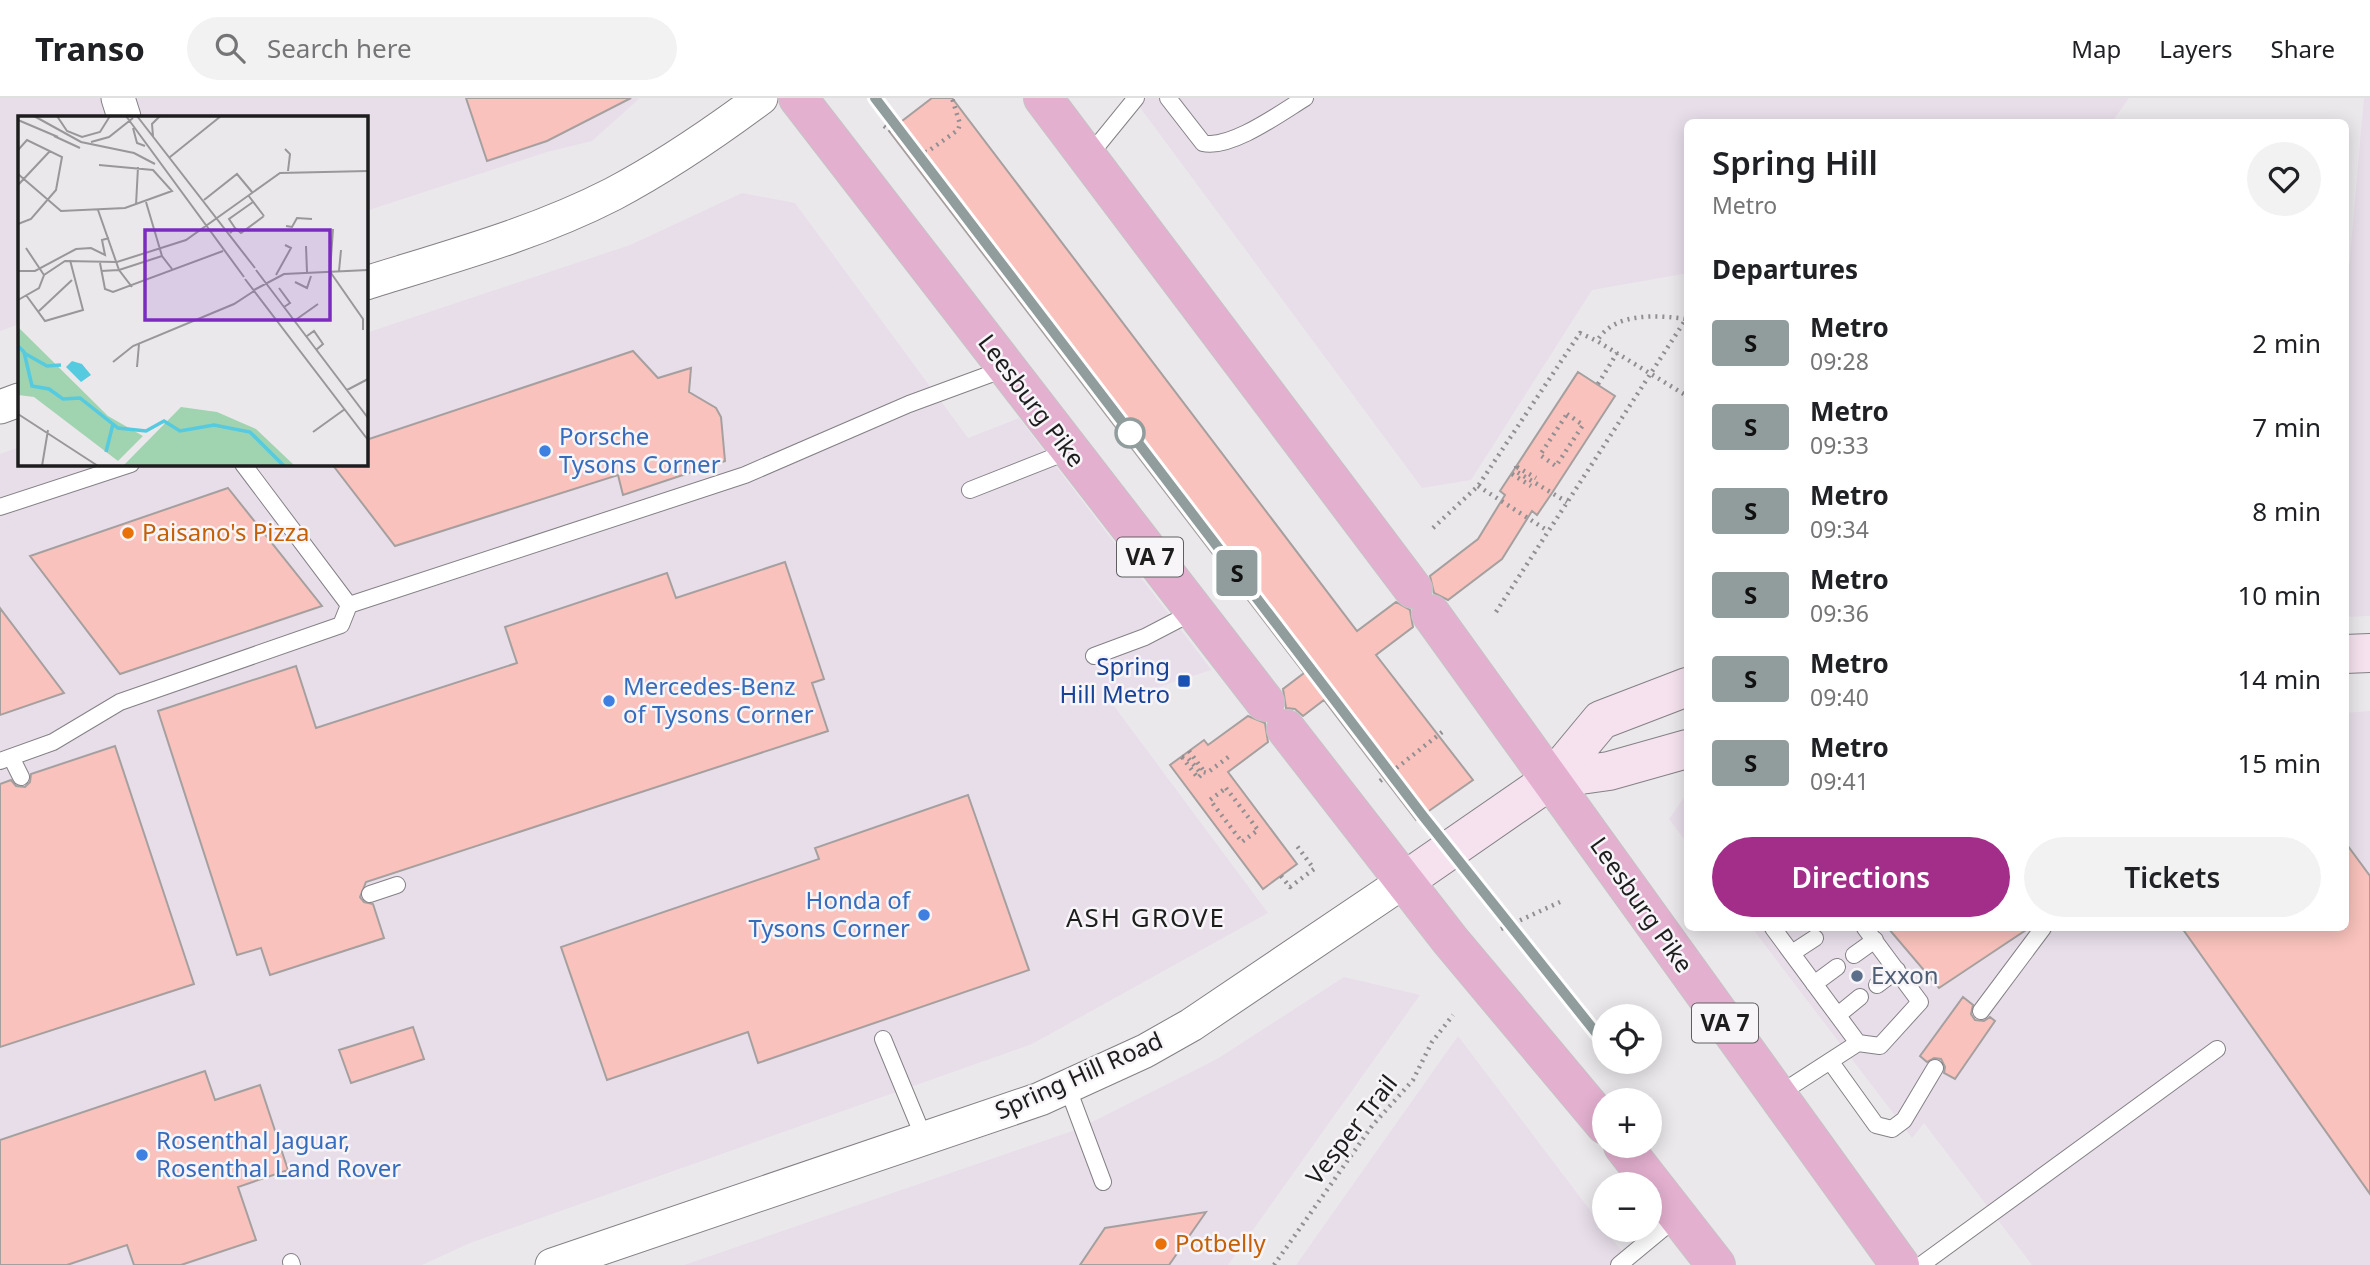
<!DOCTYPE html>
<html lang="en">
<head>
<meta charset="utf-8">
<style>
  :root { --surface:#fff; --page:#f2f2f2; --text:#202124; --muted:#757577; --line:#e0e0e0; --accent:#a22e89 }
  body { margin:0; font-family:"Noto Sans",sans-serif; background:var(--page); color:var(--text); height:100vh; display:flex; flex-direction:column; font-size:26px; white-space:nowrap }
  * { box-sizing:border-box; margin:0 }
  p { font-size:23px; color:var(--muted) }
  .icon { flex:none; width:38px; height:38px; fill:none; stroke:currentColor; stroke-width:2; stroke-linecap:round; stroke-linejoin:round }
  .map { position:relative; flex:1; overflow:hidden }
  .sheet { position:absolute; left:1684px; top:21px; width:665px; height:812px; display:flex; flex-direction:column; background:var(--surface); border-radius:10px; box-shadow:0 4px 18px #0003 }
  .sheet>* { flex:none }
  .badge { padding:0 14px; border-radius:5px; font-size:24px; line-height:46px }
  .buttons { position:absolute; left:1592px; top:906px; display:grid; gap:14px }
  .buttons a { display:grid; place-items:center; width:70px; height:70px; border-radius:50%; background:var(--surface); box-shadow:0 4px 18px #0003; font-size:35px }
  .map>.badge { position:absolute; translate:-50% -50%; box-shadow:0 0 0 4px #fff }
  h2 { padding:0 28px; font-size:26px; line-height:63px }
  .round { display:grid; place-items:center; flex:none; width:74px; height:74px; border-radius:37px; background:var(--page) }
  .summary { display:flex; align-items:center; justify-content:space-between; height:119px; padding:0 28px }
  h1 { font-size:33px; font-weight:600; line-height:52px }
  .action { display:flex; gap:14px; margin-top:auto; padding:14px 28px }
  .action a { flex:1; height:80px; border-radius:42px; background:var(--accent); color:#fff; font-size:28px; font-weight:600; line-height:80px; text-align:center }
  .action a+a { background:var(--page); color:var(--text) }
  ul { padding:0; list-style:none }
  li { display:flex; align-items:center; gap:21px; height:84px; padding:0 28px }
  li div { flex:1 }
  li b { display:block; font-size:26px }
  li em { font-style:normal }
  li .badge { min-width:77px; font-weight:700; text-align:center }
  header { display:flex; align-items:center; gap:42px; box-sizing:border-box; height:98px; padding:0 35px; background:var(--surface); border-bottom:2px solid var(--line) }
  header strong { font-size:33px }
  nav { display:flex; gap:38px; margin-inline-start:auto; font-size:24px }
  .search { width:490px; height:63px; background:var(--page); display:flex; align-items:center; gap:18px; box-sizing:border-box; padding:0 24px; border-radius:38px; color:var(--muted); font-size:26px }
  .map>svg:first-child { display:block }
  .built { fill:#e7dee9 }
  .building { fill:#f9c2bc; stroke:#a5a09f; stroke-width:2 }
  .lines { fill:none; stroke-linecap:round; stroke-linejoin:round }
  .service-casing { stroke:#848185; stroke-width:18 }
  .minor-casing { stroke:#848185; stroke-width:35 }
  .secondary-casing { stroke:#848185; stroke-width:40 }
  .trunk-casing { stroke:#c4c4c4; stroke-width:40 }
  .path { stroke:#918f92; stroke-width:4.5; stroke-dasharray:2 5; stroke-linecap:butt }
  .service { stroke:#fff; stroke-width:16 }
  .minor { stroke:#fff; stroke-width:33 }
  .secondary { stroke:#f5e2ee; stroke-width:38 }
  .trunk { stroke:#e4b0d0; stroke-width:38 }
  .line-casing { stroke:#fff; stroke-width:16 }
  .line { stroke:#919d9d; stroke-width:10 }
  .stop-dot { fill:#fff; stroke:#919d9d; stroke-width:3.5 }
  .shop-dot { fill:#3f7fe0; stroke:#f8f5f9; stroke-width:2.5 }
  .food-dot { fill:#e8710a; stroke:#f8f5f9; stroke-width:2.5 }
  .transit-dot { fill:#1a4fb4; stroke:#f8f5f9; stroke-width:2.5 }
  .service-dot { fill:#5c6f8a; stroke:#f8f5f9; stroke-width:2.5 }
  .labels { text-anchor:middle; stroke-width:5; stroke-linejoin:round; paint-order:stroke }
  .shield { fill:#f8f5f9; stroke:#5f5e60; stroke-width:2 }
  .shield-label { font-size:23px; font-weight:bold; fill:#1e1d1e }
  .street-label { font-size:24px; fill:#1e1d1e; stroke:#f8f5f9 }
  .shop-label { font-size:24px; fill:#366cbe; stroke:#f8f5f9; text-anchor:start }
  .food-label { font-size:24px; fill:#c56008; stroke:#f8f5f9; text-anchor:start }
  .transit-label { font-size:24px; fill:#164399; stroke:#f8f5f9; text-anchor:end }
  .service-label { font-size:24px; fill:#4e5e75; stroke:#f8f5f9; text-anchor:start }
  .neighbourhood-label { font-size:26px; letter-spacing:2px; fill:#1e1d1e; stroke:#f8f5f9 }
  .inset-river { fill:none; stroke:#56cadf; stroke-width:3.5 }
  .inset-road { fill:none; stroke:#99979a; stroke-width:2 }
  .view { fill:#7b2cbf; fill-opacity:0.15; stroke:#7b2cbf; stroke-width:3.5 }
  .inset-edge { fill:none; stroke:#1e1d1e; stroke-width:3.5 }
</style>
</head>
<body>
<header>
<strong>Transo</strong>
<div class="search"><svg class="icon" aria-label="search" viewBox="0 0 24 24"><circle cx="10" cy="10" r="6"/><path d="M15 15l6 6"/></svg>Search here</div>
<nav><a>Map</a><a>Layers</a><a>Share</a></nav>
</header>
<div class="map">
<svg width="2370" height="1167" viewBox="0 0 2370 1167">
  <rect width="100%" height="100%" fill="#ebe8ec"/>
  <path class="built" d="M0,0H640L592,43L547,54L366,113V19H19V226L0,233Z
    M1133,0H2129L2112,24H1687V179L1683,176L1592,192L1471,382L1422,390Z
    M2364,0H2370V518L2345,519V216Z
    M742,95L795,105L968,340L1019,320L1207,566L1211,572L1111,604L1268,815L1032,946L470,1145L422,1167H0V356L19,349V366H366V235L630,147Z
    M2370,613V1167H2032L1924,1025L1912,1040L1752,830H2345V615Z
    M1687,695V745L1669,721Z
    M1344,879L1420,897L1228,1167H684L1078,1031L1217,961Z
    M1458,938L1605,1132L1633,1167H1296Z"/>
  <path class="building" d="M466,0H631L547,43L487,63Z
    M932,0H952L1357,533L1396,504L1410,512L1413,529L1376,557L1473,682L1416,722L1324,602L1303,618L1295,611L1286,610L1283,591L1304,575L889,33Z
    M633,253L658,280L691,270L689,294L716,310L721,319L725,363L623,397L618,377L395,448L332,366H366V342Z
    M1578,274L1615,298L1552,395L1537,417L1532,413L1502,461L1448,502L1434,495L1430,478L1478,441L1505,397L1500,393Z
    M228,390L322,508L120,576L30,458Z
    M785,464L824,581L812,585L828,633L366,784L360,799L364,804L373,806L384,840L270,877L261,850L237,857L158,613L296,568L316,630L517,565L505,529L667,475L676,500Z
    M0,510L64,595L0,617Z
    M1248,618L1265,625L1268,644L1228,674L1297,766L1263,791L1170,667L1204,642L1208,647Z
    M115,648L194,886L0,949V686L11,682L16,688L25,689L30,684L31,676Z
    M968,697L1029,872L758,965L748,934L607,982L561,849L819,761L815,750Z
    M2345,744L2370,778V1096L2182,830H2345Z
    M1888,830H2029L1939,890Z
    M1963,899L1973,907L1971,916L1975,922L1984,923L1990,919L1995,923L1955,981L1944,975L1945,969L1941,961L1934,960L1927,964L1920,958Z
    M413,929L424,961L351,985L339,952Z
    M205,973L215,1002L260,987L288,1072L238,1089L256,1142L181,1167H134L127,1147L67,1167H0V1042Z
    M1206,1114L1169,1167H1080L1105,1130Z"/>
  <g class="lines">
    <g class="service-casing">
      <path id="service" d="M1168,0L1203,45C1230,52 1282,14 1305,0
        M1088,59L1136,0
        M243,366L349,507
        M970,392L1069,353
        M0,409L131,366
        M349,507L745,377L909,306L1007,270
        M1094,558L1145,539L1193,514
        M11,659L21,679
        M0,663L53,644L120,604L341,527L349,507
        M370,796L397,787
        M1773,830L1858,945L1776,998
        M1792,855L1815,840
        M1854,857L1875,842
        M1814,886L1837,869
        M1877,887L1897,872
        M1981,913L2043,830
        M1838,917L1860,899
        M883,941L924,1040
        M1858,945L1880,948L1920,904L1865,830
        M1830,963L1876,1027L1892,1031L1904,1022L1935,970
        M1067,988L1103,1084
        M291,1164L292,1167
        M1619,1167L1678,1118
        M1921,1167L2217,951"/>
    </g>
    <g class="minor-casing">
      <path id="minor" d="M118,0L124,19
        M366,185C449,159 535,136 613,96C664,69 714,35 761,0
        M0,309L19,302
        M552,1167L1040,1001L1145,953L1191,927L1406,782"/>
    </g>
    <g class="secondary-casing">
      <path id="secondary" d="M2345,556L2370,555
        M1552,681L1609,673L1687,651
        M1406,782L1552,681L1601,622L1687,589"/>
    </g>
    <g class="trunk-casing">
      <path id="trunk" d="M798,0L1265,604
        M1043,0L1413,491
        M1431,516L1900,1167
        M1286,631L1450,842L1605,1027
        M1623,1048L1716,1167"/>
    </g>
    <path class="path" d="M884,28L921,54H927L958,32L960,26L952,0
      M1598,286L1617,255
      M1567,316L1583,327L1556,368L1540,357Z
      M1516,368L1517,374L1567,404
      M1517,369L1536,380
      M1512,376L1531,388
      M1478,388L1548,433
      M1433,430L1478,388L1580,235L1597,243
      M1496,514L1686,221C1657,217 1614,214 1597,243L1687,298
      M1189,653L1203,672
      M1182,659L1188,660L1199,673L1207,675L1231,657
      M1182,659L1198,680L1202,676
      M1380,683L1446,631
      M1226,690L1258,732L1242,744L1210,702Z
      M1281,778L1290,789L1314,771L1297,748
      M1501,831L1560,804
      M1274,1167L1372,1028L1413,982L1432,944L1453,917"/>
    <use href="#service" class="service"/>
    <use href="#minor" class="minor"/>
    <use href="#secondary" class="secondary"/>
    <use href="#trunk" class="trunk"/>
  </g>
  <g class="lines">
    <g class="line-casing">
      <path id="line" d="M875,0L1423,718L1605,946"/>
    </g>
    <use href="#line" class="line"/>
  </g>
  <circle class="stop-dot" cx="1130" cy="335" r="14"/>
  <g class="shop-dot">
    <circle cx="545" cy="353" r="7"/>
    <circle cx="609" cy="603" r="7"/>
    <circle cx="924" cy="817" r="7"/>
    <circle cx="142" cy="1057" r="7"/>
  </g>
  <g class="food-dot">
    <circle cx="128" cy="435" r="7"/>
    <circle cx="1161" cy="1146" r="7"/>
  </g>
  <rect class="transit-dot" x="1177" y="576" width="14" height="14" rx="3.5"/>
  <circle class="service-dot" cx="1857" cy="878" r="7"/>
  <g class="labels">
    <g class="shield">
      <rect x="1117" y="439.5" width="66" height="39" rx="5"/>
      <rect x="1692" y="905.5" width="66" height="39" rx="5"/>
    </g>
    <g class="shield-label">
      <text x="1150" y="467">VA 7</text>
      <text x="1725" y="933">VA 7</text>
    </g>
    <g class="street-label">
      <text transform="translate(1031 303) rotate(53)" y="8">Leesburg Pike</text>
      <text transform="translate(1641 807) rotate(55)" y="8">Leesburg Pike</text>
      <text transform="translate(1079 978) rotate(-24)" y="8">Spring Hill Road</text>
      <text transform="translate(1352 1032) rotate(-52)" y="8">Vesper Trail</text>
    </g>
    <g class="shop-label">
      <text x="559" y="347">Porsche<tspan x="559" dy="28">Tysons Corner</tspan></text>
      <text x="623" y="597">Mercedes-Benz<tspan x="623" dy="28">of Tysons Corner</tspan></text>
      <text x="910" y="811" text-anchor="end">Honda of<tspan x="910" dy="28">Tysons Corner</tspan></text>
      <text x="156" y="1051">Rosenthal Jaguar,<tspan x="156" dy="28">Rosenthal Land Rover</tspan></text>
    </g>
    <g class="food-label">
      <text x="142" y="443">Paisano's Pizza</text>
      <text x="1175" y="1154">Potbelly</text>
    </g>
    <g class="transit-label">
      <text x="1170" y="577">Spring<tspan x="1170" dy="28">Hill Metro</tspan></text>
    </g>
    <g class="service-label">
      <text x="1871" y="886">Exxon</text>
    </g>
    <g class="neighbourhood-label">
      <text x="1146" y="829">ASH GROVE</text>
    </g>
  </g>
  <g transform="translate(18 18)">
    <rect width="350" height="350" fill="#ebe8ec"/>
    <path d="M0,211L90,300L125,320L100,345L16,281L0,279ZM163,291L199,296L238,313L277,350H105Z" fill="#a0d3b0"/>
    <path d="M54,245L64,248L73,259L63,266L48,251Z" fill="#56cadf"/>
    <path class="inset-river" d="M0,230L6,236L14,270L31,273L45,283L62,282L100,312L128,315L146,305L162,315L196,309L232,316L266,350M6,237L29,250L43,249M88,336L95,308"/>
    <path class="inset-road" d="M16,0L63,26L116,37L137,48M39,0L49,15L64,21L82,16L92,0M108,0L226,161M119,0L237,152M0,4L40,21M115,12L119,27L127,30M36,20L62,32M135,20L134,8L142,0M73,26L91,21L115,2M267,33L272,38L270,55M0,34L9,24L44,41L38,74L13,103L0,108M152,41L203,0M0,58L43,95L107,92L154,75L135,54L81,49M0,69L32,35M230,79L246,100M186,84L219,58L234,76M128,86L144,140L154,153M118,89L120,51M80,94L101,154L114,171M268,110L274,111L279,102L294,103M217,112L223,117L246,100M212,117L217,112L211,103L235,86M288,130L289,156M82,147L87,173L95,176L205,135M238,154L350,302M0,155H17L58,133L73,132L87,139L84,124L91,122M83,155L101,154L144,140M321,155L323,134M312,156L315,113M313,157L345,203V214M26,159L47,145L99,146L168,124L262,57L350,55M258,159L273,132L267,129M227,163L350,324M277,166L289,172L293,160M261,172L272,187L266,191M236,174L266,158L350,154M8,179L27,205L65,194L52,144M0,184L21,172L26,159L8,132M21,195L54,164M276,205L300,188M289,220L296,215L305,228L298,234M95,246L115,230L216,188L236,175M119,251L121,228M329,274L350,263M0,298L80,350M295,316L327,293M24,350L30,314"/>
    <path class="view" d="M127,114H312V204H127Z"/>
    <rect width="350" height="350" class="inset-edge"/>
  </g>
</svg>
<div class="buttons">
<a><svg class="icon" aria-label="locate" viewBox="0 0 24 24"><circle cx="12" cy="12" r="6"/><path d="M12 2v4M12 18v4M2 12h4M18 12h4"/></svg></a>
<a>+</a>
<a>−</a>
</div>
<b class="badge" style="left:1237px;top:475px;background:#919d9d;color:#111">S</b>
<section class="sheet">
<div class="summary"><div><h1>Spring Hill</h1><p>Metro</p></div><a class="round"><svg class="icon" aria-label="heart" viewBox="0 0 24 24"><path d="M12 20l-8-8c-3-5 5-10 8-4 3-6 11-1 8 4z"/></svg></a></div>
<h2>Departures</h2>
<ul>
<li><span class="badge" style="background:#919d9d;color:#111">S</span><div><b>Metro</b><p>09:28</p></div><em>2 min</em></li>
<li><span class="badge" style="background:#919d9d;color:#111">S</span><div><b>Metro</b><p>09:33</p></div><em>7 min</em></li>
<li><span class="badge" style="background:#919d9d;color:#111">S</span><div><b>Metro</b><p>09:34</p></div><em>8 min</em></li>
<li><span class="badge" style="background:#919d9d;color:#111">S</span><div><b>Metro</b><p>09:36</p></div><em>10 min</em></li>
<li><span class="badge" style="background:#919d9d;color:#111">S</span><div><b>Metro</b><p>09:40</p></div><em>14 min</em></li>
<li><span class="badge" style="background:#919d9d;color:#111">S</span><div><b>Metro</b><p>09:41</p></div><em>15 min</em></li>
</ul>
<div class="action"><a>Directions</a><a>Tickets</a></div>
</section>
</div>
</body>
</html>
